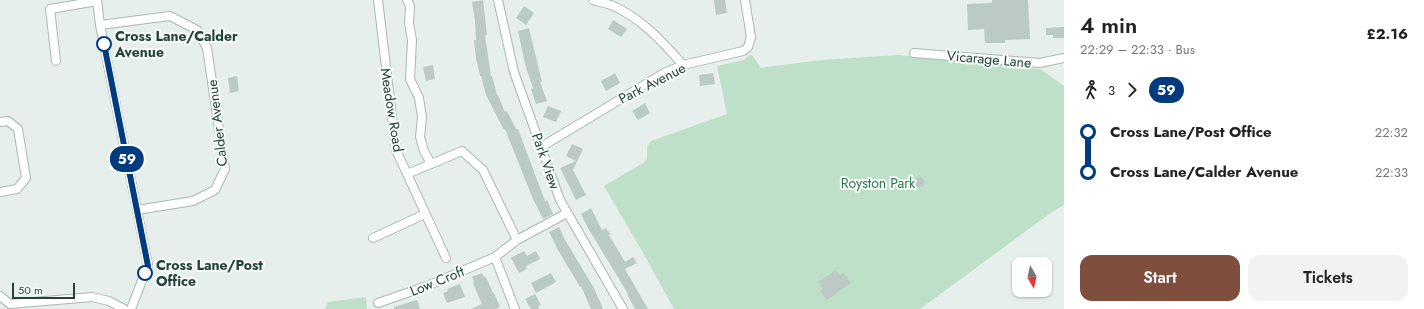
<!DOCTYPE html>
<html lang="en">
<head>
<meta charset="utf-8">
<style>
  :root { --surface:#fff; --page:#f2f2f2; --text:#222; --muted:#767676; --accent:#804e3d }
  body { margin:0; font-family:Jost,sans-serif; background:var(--page); color:var(--text); height:100vh; display:flex; flex-direction:column; font-size:15px; white-space:nowrap }
  * { box-sizing:border-box; margin:0 }
  p { font-size:13px; color:var(--muted) }
  .icon { flex:none; width:22px; height:22px; fill:none; stroke:currentColor; stroke-width:2; stroke-linecap:round; stroke-linejoin:round }
  .map { position:relative; flex:1; overflow:hidden }
  .side { display:flex; flex-direction:column; background:var(--surface); width:360px }
  .side>* { flex:none }
  .badge { padding:0 8px; border-radius:13px; font-size:14px; line-height:26px }
  .needle { width:26px; rotate:171deg }
  .buttons { position:absolute; left:1012px; top:257px; display:grid; gap:8px }
  .buttons a { display:grid; place-items:center; width:40px; height:40px; border-radius:8px; background:var(--surface); box-shadow:0 1px 3px #0004; font-size:20px }
  .scale { position:absolute; left:12px; bottom:10px; width:63px; box-sizing:border-box; padding-left:4px; border:2px solid #24423a; border-top:0; font-size:11px; line-height:14px; white-space:nowrap; color:#24423a; -webkit-text-stroke:3px #f7fbf9; paint-order:stroke }
  .map>.badge { position:absolute; translate:-50% -50%; box-shadow:0 0 0 2px #fff }
  .legs { display:flex; align-items:center; gap:6px; height:44px; padding:0 16px; font-size:13px }
  .legs p { margin-inline-start:auto }
  .headline { display:flex; align-items:center; justify-content:space-between; height:68px; padding:0 16px }
  h1 { font-size:22px; font-weight:600; line-height:30px }
  .primary-button { display:flex; gap:8px; margin-top:auto; padding:8px 16px }
  .primary-button a { flex:1; height:46px; border-radius:12px; background:var(--accent); color:#fff; font-size:16px; font-weight:600; line-height:46px; text-align:center }
  .primary-button a+a { background:var(--page); color:var(--text) }
  ul { padding:0 16px; list-style:none }
  li { display:flex; align-items:center; gap:14px; height:40px; font-size:15px }
  li i { display:grid; place-items:center; width:6px; height:100%; margin:0 5px; background:currentColor }
  li i::after { content:''; width:10px; height:10px; margin:-5px; border:3px solid; border-radius:50%; background:var(--surface) }
  li p { margin-inline-start:auto }
  li:first-child i { background:linear-gradient(#0000 50%,currentColor 0) }
  li:last-child i { background:linear-gradient(currentColor 50%,#0000 0) }
  main { display:flex; flex:1; min-height:0 }
  .map>svg:first-child { display:block }
  .green { fill:#bfe0c8 }
  .building { fill:#bbcac4 }
  .lines { fill:none; stroke-linecap:round; stroke-linejoin:round }
  .street-casing { stroke:#a8b8b2; stroke-width:10 }
  .street { stroke:#fff; stroke-width:8 }
  .line-1-casing { stroke:#fff; stroke-width:9 }
  .line-1 { stroke:#003b80; stroke-width:6 }
  .stop-1-dot { fill:#fff; stroke:#003b80; stroke-width:2 }
  .labels { text-anchor:middle; stroke-width:4; stroke-linejoin:round; paint-order:stroke }
  .stop-label { font-size:14px; font-weight:bold; fill:#24423a; stroke:#f7fbf9; text-anchor:start }
  .street-label { font-size:14px; fill:#24423a; stroke:#f7fbf9 }
  .park-label { font-size:14px; fill:#2d7a4b; stroke:#f7fbf9 }
</style>
</head>
<body>
<main>
<div class="map">
<svg width="1064" height="309" viewBox="0 0 1064 309">
  <rect width="100%" height="100%" fill="#e6efeb"/>
  <path class="green" d="M749,55H752L761,68L821,60L899,55L1040,69L1064,86V205L1052,212L920,309H674L642,251L604,186L643,163L647,159V147L651,141L727,114L717,66L744,60Z
    M366,297L367,309H325L328,302Z"/>
  <path class="building" d="M483,0L487,35H485L491,76H492L497,95H498L505,112L507,111L516,129H518L545,201L547,200L553,214L543,219L533,199L505,129L504,130L486,95L481,76H480L476,59L474,40H476L475,21L472,2Z
    M714,0H725L727,13L716,15Z
    M992,0H1028L1030,39L1005,40V43H985L984,29L968,30L967,4L992,3Z
    M524,6L534,13L526,25L516,18Z
    M613,20L627,29L621,37L608,29Z
    M1064,27V38H1053V35H1046V28Z
    M529,28L542,82H540L547,101L536,104L531,89L533,88L525,64L518,31Z
    M433,65L435,79L426,81L423,67Z
    M615,73L620,83L606,91L601,81Z
    M713,73L715,84L700,86L699,75Z
    M237,76L239,91L230,93L228,78Z
    M645,103L650,113L638,120L632,111Z
    M548,106L561,111L556,122L543,117Z
    M572,144L583,149L573,170L586,195L576,200L560,168L576,161L566,156Z
    M913.5 182a5.5 5.5 0 1 1 11 0a5.5 5.5 0 1 1-11 0Z
    M591,208L602,230L606,228L610,234L609,235L625,262L633,257L637,263L625,269L648,309H635L627,294H628L588,228L581,214Z
    M559,227L565,240L594,288L603,309H591L581,286L580,287L558,250L549,232Z
    M524,251L527,256L536,251L540,259L526,266L527,269L519,273L511,258Z
    M836,270L840,275L844,273L851,283L827,300L820,291L823,289L818,282Z
    M482,273L484,277H486L493,293H494L500,307L496,309H471L482,304L473,283L474,282L472,277Z
    M551,273L556,282L536,293L531,283Z
    M460,284L465,297L447,303L443,293L448,291L447,289Z
    M535,294L541,305L538,306L539,309H531L525,299Z
    M417,300L420,309H394V307Z"/>
  <g class="lines">
    <g class="street-casing">
      <path id="street" d="M97,0L100,25L148,265L131,309
        M378,0L396,150L446,258
        M407,0L410,6L409,23L412,40L410,79L419,98L422,117L420,137L424,151L431,164
        M498,0L514,72L560,200L623,309
        M593,0C599,2 605,3 611,5C640,17 662,41 683,65
        M100,25L170,16L197,30L207,48L225,169L215,190L193,201L137,210
        M914,53L1040,63L1064,58
        M56,61L50,9L97,1
        M0,122L8,121L18,129L26,178L17,189L0,192
        M541,147L664,73L683,65L743,51L748,47L751,37L745,0
        M407,174L462,151L483,170L517,240
        M373,238L425,214
        M0,296L10,304L92,297L109,301L124,309
        M378,303L427,286L495,257
        M515,309L495,257L517,240L567,213"/>
    </g>
    <use href="#street" class="street"/>
  </g>
  <g class="lines">
    <g class="line-1-casing">
      <path id="line-1" d="M104,44L148,266L145,273"/>
    </g>
    <use href="#line-1" class="line-1"/>
  </g>
  <g class="stop-1-dot">
    <circle cx="104" cy="44" r="7"/>
    <circle cx="145" cy="273" r="7"/>
  </g>
  <g class="labels">
    <g class="stop-label">
      <text x="115" y="41">Cross Lane/Calder<tspan x="115" dy="16">Avenue</tspan></text>
      <text x="156" y="270">Cross Lane/Post<tspan x="156" dy="16">Office</tspan></text>
    </g>
    <g class="street-label">
      <text transform="translate(989 59) rotate(5)" y="5">Vicarage Lane</text>
      <text transform="translate(652 83) rotate(-27)" y="5">Park Avenue</text>
      <text transform="translate(392 110) rotate(81)" y="5">Meadow Road</text>
      <text transform="translate(217 123) rotate(-97)" y="5">Calder Avenue</text>
      <text transform="translate(546 161) rotate(71)" y="5">Park View</text>
      <text transform="translate(437 281) rotate(-22)" y="5">Low Croft</text>
    </g>
    <g class="park-label">
      <text x="878" y="188">Royston Park</text>
    </g>
  </g>
</svg>
<div class="buttons">
<a><svg class="needle" viewBox="-14 -14 28 28"><path d="M0-13l5 13h-10z" fill="#e53935"/><path d="M0 13l5-13h-10z" fill="#767676"/></svg></a>
</div>
<div class="scale">50 m</div>
<b class="badge" style="left:127px;top:159px;background:#003b80;color:#fff">59</b>
</div>
<section class="side">
<div class="headline"><div><h1>4 min</h1><p>22:29 – 22:33 · Bus</p></div><b>£2.16</b></div>
<div class="legs"><svg class="icon" aria-label="walk" viewBox="0 0 24 24"><circle cx="13" cy="4" r="2"/><path d="M13 8l-2 6 4 7M11 14l-3 7M7 12l3-4h3l4 4"/></svg>3<svg class="icon" aria-label="forward" viewBox="0 0 24 24"><path d="M9 5l7 7-7 7"/></svg><b class="badge" style="background:#003b80;color:#fff">59</b></div>
<ul>
<li><i style="color:#003b80"></i><b>Cross Lane/Post Office</b><p>22:32</p></li>
<li><i style="color:#003b80"></i><b>Cross Lane/Calder Avenue</b><p>22:33</p></li>
</ul>
<div class="primary-button"><a>Start</a><a>Tickets</a></div>
</section>
</main>
</body>
</html>
